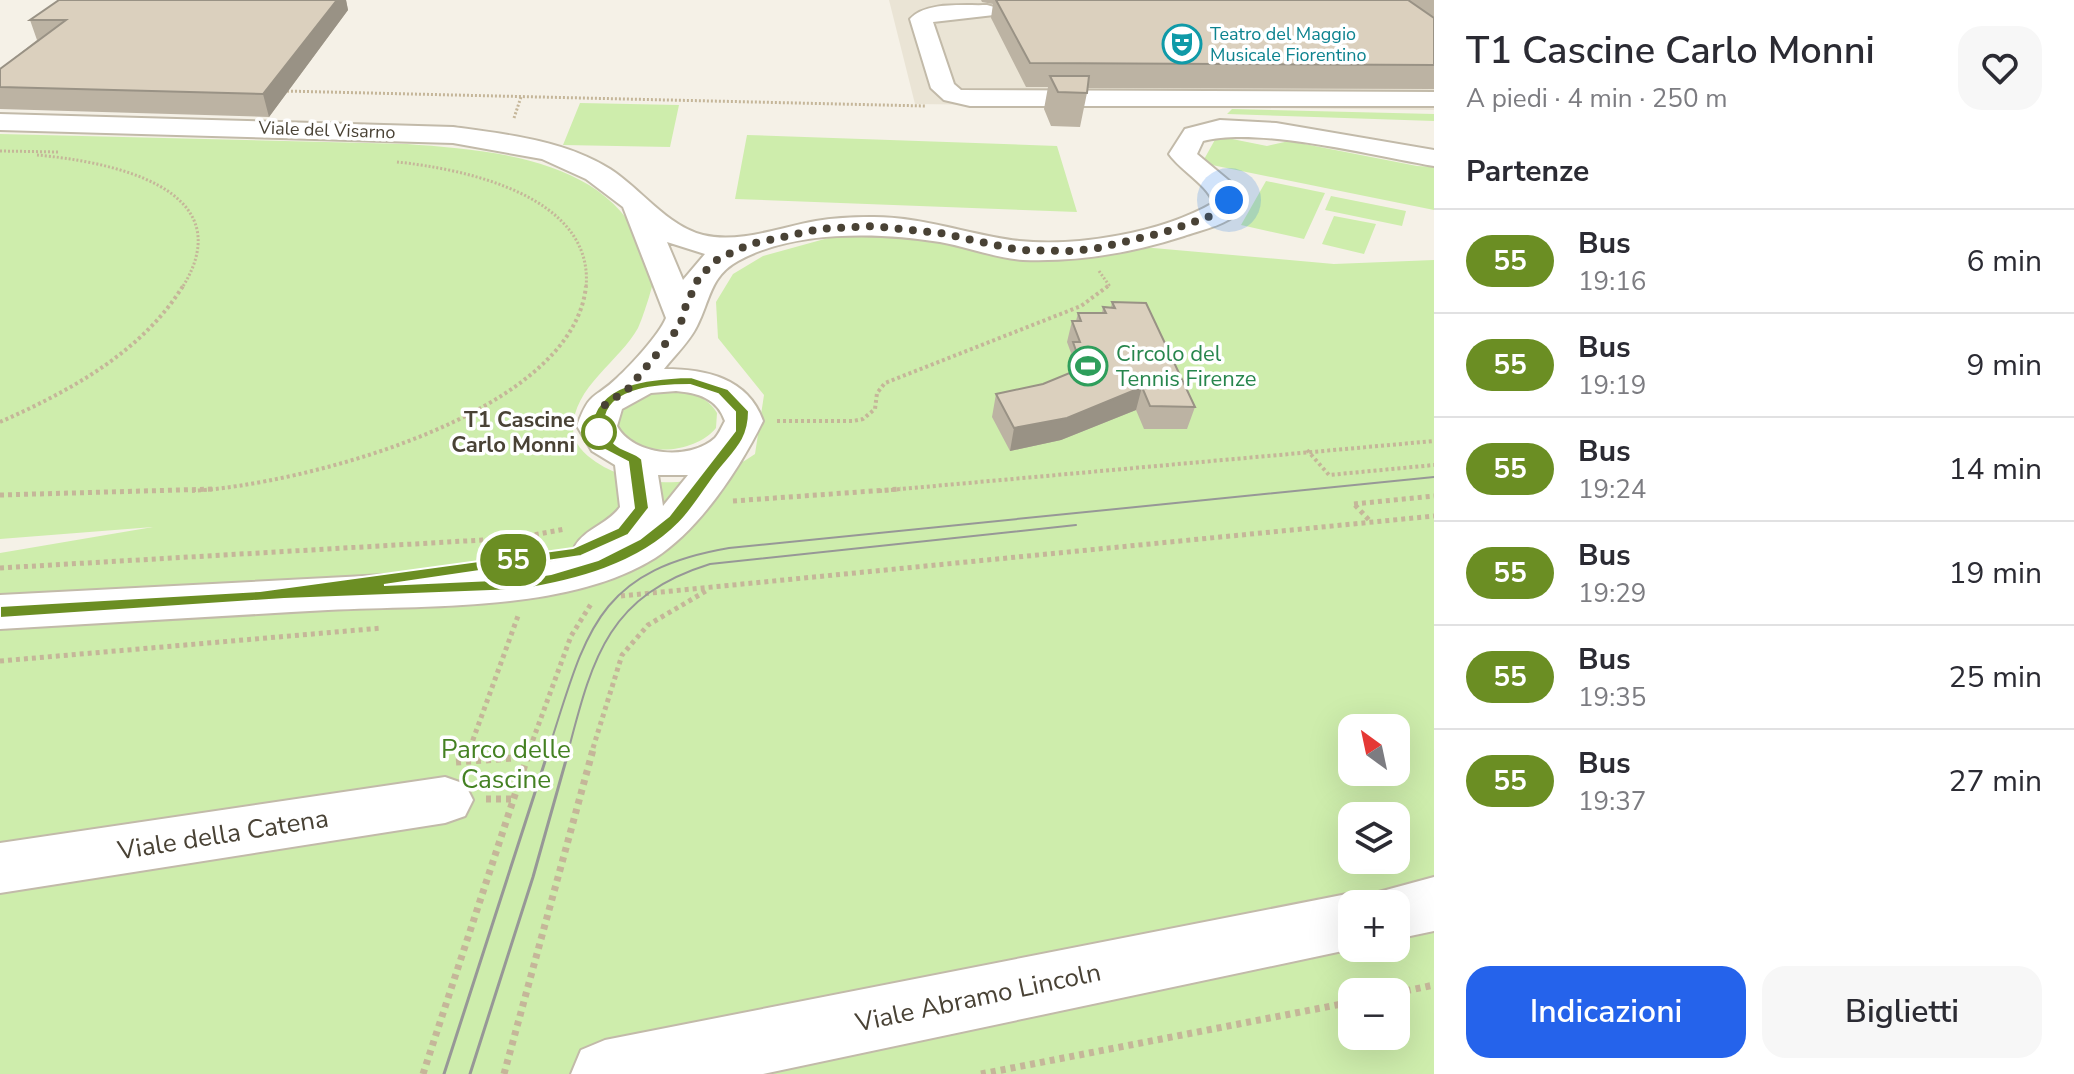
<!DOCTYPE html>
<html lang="it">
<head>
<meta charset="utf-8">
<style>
  :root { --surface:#fff; --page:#f7f7f7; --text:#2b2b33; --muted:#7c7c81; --line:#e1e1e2; --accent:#2563eb }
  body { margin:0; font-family:"Nunito Sans",sans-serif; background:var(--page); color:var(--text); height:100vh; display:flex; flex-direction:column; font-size:30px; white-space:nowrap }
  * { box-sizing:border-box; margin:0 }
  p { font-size:26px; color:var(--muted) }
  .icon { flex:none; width:44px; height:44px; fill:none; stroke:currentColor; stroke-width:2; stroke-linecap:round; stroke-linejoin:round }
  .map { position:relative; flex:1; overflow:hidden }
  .drawer { display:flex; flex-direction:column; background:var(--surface); width:640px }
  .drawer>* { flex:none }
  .badge { padding:0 16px; border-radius:26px; font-size:28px; line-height:52px }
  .needle { width:52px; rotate:327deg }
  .controls { position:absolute; left:1338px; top:714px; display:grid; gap:16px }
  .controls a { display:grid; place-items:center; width:72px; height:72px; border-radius:16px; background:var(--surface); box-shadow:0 8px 32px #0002; font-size:40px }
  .you { position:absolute; width:40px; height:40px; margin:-20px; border:6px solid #fff; border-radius:50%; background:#1a73e8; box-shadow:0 0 0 12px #1a73e833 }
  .map>.badge { position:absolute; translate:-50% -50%; box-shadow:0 0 0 4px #fff }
  h2 { padding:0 32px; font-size:30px; line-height:72px }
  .round { display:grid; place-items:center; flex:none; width:84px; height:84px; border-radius:24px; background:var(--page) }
  .head { display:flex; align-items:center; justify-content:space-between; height:136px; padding:0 32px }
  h1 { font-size:38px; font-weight:600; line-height:60px }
  .cta { display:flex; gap:16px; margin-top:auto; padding:16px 32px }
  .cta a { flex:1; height:92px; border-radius:24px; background:var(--accent); color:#fff; font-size:32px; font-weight:600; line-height:92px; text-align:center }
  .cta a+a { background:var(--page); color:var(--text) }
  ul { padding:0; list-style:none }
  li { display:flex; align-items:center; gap:24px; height:104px; padding:0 32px; border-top:2px solid var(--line) }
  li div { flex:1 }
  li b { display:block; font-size:30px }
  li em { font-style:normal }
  li .badge { min-width:88px; font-weight:700; text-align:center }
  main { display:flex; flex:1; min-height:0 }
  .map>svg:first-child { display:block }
  .residential { fill:#eae4d5 }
  .green { fill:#ceedac; fill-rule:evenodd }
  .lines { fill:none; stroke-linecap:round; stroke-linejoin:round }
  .minor-casing { stroke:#c2baa9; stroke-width:4 }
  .path-far3 { stroke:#c5b699; stroke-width:3; stroke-dasharray:2 2; stroke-linecap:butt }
  .path-far2 { stroke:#c5b699; stroke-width:4; stroke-dasharray:3 3; stroke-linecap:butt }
  .path-far1 { stroke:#c5b699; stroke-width:5; stroke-dasharray:4 4; stroke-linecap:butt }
  .path { stroke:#c5b699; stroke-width:7; stroke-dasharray:5 5; stroke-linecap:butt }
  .minor { fill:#fff; fill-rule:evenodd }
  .tram-far1 { stroke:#979797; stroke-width:2 }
  .tram { stroke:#979797; stroke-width:3 }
  .wall { fill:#bcb3a3 }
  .shaded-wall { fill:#999285 }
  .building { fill:#dbd0be; stroke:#999285; stroke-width:2 }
  .line { fill:#6b8e23; stroke:#fff; stroke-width:2; fill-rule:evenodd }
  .walk { stroke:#494235; stroke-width:8; stroke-dasharray:0 14.4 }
  .stop-dot { fill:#fff; stroke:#6b8e23; stroke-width:4 }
  .labels { text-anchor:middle; stroke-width:7; stroke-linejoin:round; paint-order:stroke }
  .far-culture-label { font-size:18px; fill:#0d838f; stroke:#fff; text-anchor:start }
  .far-street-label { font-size:18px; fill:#494235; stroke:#fff }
  .leisure-label { font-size:22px; fill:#27864d; stroke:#fff; text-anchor:start }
  .stop-label { font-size:22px; font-weight:bold; fill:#494235; stroke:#fff; text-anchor:end }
  .near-park-label { font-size:26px; fill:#448122; stroke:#fff }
  .near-street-label { font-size:26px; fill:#494235; stroke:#fff }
</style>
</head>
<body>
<main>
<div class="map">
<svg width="1434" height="1074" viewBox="0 0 1434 1074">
  <rect width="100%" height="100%" fill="#f5f1e7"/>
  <path class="residential" d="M889,0H1434V110L915,104Z"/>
  <path class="green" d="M580,103L679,105L670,147L563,145Z
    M1232,109L1434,114V121L1227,114Z
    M0,134L407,144C489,150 608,158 643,248C646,255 654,268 654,276C654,284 642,320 638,328C620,361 573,387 573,429C573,443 584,454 596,462C644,494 709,486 755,454L764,395L718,338L716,302L733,274L763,256L850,232L901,233L1023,257L1058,261L1102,257L1142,247L1334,264L1434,260V1074H0V553L153,527L0,539ZM1352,728H1396V772H1352ZM1352,816H1396V860H1352ZM1352,904H1396V948H1352ZM1352,992H1396V1036H1352Z
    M747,135L1057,146L1077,212L735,199Z
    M1217,136L1267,146L1289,141L1417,166L1434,167V210L1202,163Z
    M1266,181L1325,193L1304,239L1241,225Z
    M1331,196L1406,211L1402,226L1325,210Z
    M1334,216L1376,224L1364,254L1322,244Z
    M660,391C682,391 705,392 717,413L716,428C695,454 636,460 618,426C617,403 640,395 660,391Z"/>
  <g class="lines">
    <g class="minor-casing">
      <path id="minor" d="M987,5L994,7L998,11L994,15L933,22L954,84L961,90L1434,92V106H970L944,100L931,88L910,19C926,1 965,6 987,5Z
        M0,114L453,127C505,134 564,140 610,169C640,188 667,226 703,235C739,244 781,227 816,221C833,218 853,217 870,217C921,216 969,235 1019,241C1078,247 1161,233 1213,203C1209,186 1181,171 1169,154L1185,129L1220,120L1276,123L1434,150V166C1374,156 1258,126 1203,141L1197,154L1233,184L1243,207C1230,225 1204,229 1184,236C1131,253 1079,262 1023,260C995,258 968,247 940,242C879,232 794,230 738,261C710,276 710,301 697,326C690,341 675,355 664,369C706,369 748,378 763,421C740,468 700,529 655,558C569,612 428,605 328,610C219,616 109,623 0,629V595L518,568L581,555L575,546C586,528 608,524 620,507L615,465L592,451L577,426C590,390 594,400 617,378C631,365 659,335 666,318L623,207L586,179L542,159L453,143L0,130ZM667,242L705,254L683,280ZM676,391C698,393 717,398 725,421C722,426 719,434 715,438C690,461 633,456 617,426L622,409L651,393ZM658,475H688L663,506Z
        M445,777L465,784L473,800L465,816L445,823L0,893V843Z
        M1434,877V931L1396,939V904H1352V949L763,1074H571L581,1050L605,1040L1352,893L1371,901L1375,893Z"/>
    </g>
    <path class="path-far3" d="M283,91L925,106
      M514,118L521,97
      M0,151L59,152
      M37,155C104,161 246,186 182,288
      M397,162C465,169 595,196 586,288
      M1099,271L1109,285L1106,288"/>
    <path class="path-far2" d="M777,421H853L863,419L875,409L877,393L885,383L1081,306L1108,286
      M0,422C70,391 142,352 183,286
      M1307,450L1329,475L1434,465
      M192,491C298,485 573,416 586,286
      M879,491L1434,441"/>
    <path class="path-far1" d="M0,495L215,489
      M733,501L901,489
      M1354,504L1434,496
      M1355,505L1370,521
      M0,568L517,538L565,529
      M621,596L1434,516
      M0,661L382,628
      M470,748L518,616
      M530,748L571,636L591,604
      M593,748L622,655L648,625L706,591"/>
    <path class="path" d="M465,761L470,746
      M456,762L527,757
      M486,799H513
      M1396,993L1434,985
      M423,1074L531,746
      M504,1074L594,746
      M981,1074L1352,1002"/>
    <use href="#minor" class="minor"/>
    <path class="tram-far1" d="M549,748C586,634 595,571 729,548L1434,477
      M569,748C593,655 610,595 710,564L1076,525"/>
    <path class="tram" d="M444,1074L550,746
      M470,1074L533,877L570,746"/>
  </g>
  <path class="wall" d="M59,0H346L348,10L269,117L0,109V69L37,40L30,20Z
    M981,0H1408L1434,18V89L1088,88L1080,127L1051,126L1044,109L1048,87H1026L991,18L993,4L982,2Z
    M1408,0H1434V18Z
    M1112,302L1195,407L1187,429H1144L1136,410L1061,440L1010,451L992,417L996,394L1043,384L1071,373L1068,363L1071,353L1067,342L1072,321H1076L1078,313H1102L1103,307L1111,308Z"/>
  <path class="shaded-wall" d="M337,0H346L348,10L269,117L263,94Z
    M1142,387L1136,410L1061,440L1010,451L1014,428Z"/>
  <path class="building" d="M59,0H337L263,94L0,87V69L66,20H30Z
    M996,0H1408L1434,18V65L1030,63Z
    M1050,76H1089L1087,93L1058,92Z
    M1112,302L1146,303L1195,407L1150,406L1142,387L1067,418L1014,428L996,394L1043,384L1082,368L1073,342H1080L1072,321H1081L1078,313H1106L1103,307L1115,308Z"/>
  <path class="line" d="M691,377L728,389L749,411C749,441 734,451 716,474C704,490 693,509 679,523C638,565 574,581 518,590L284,599L0,618V606L260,591L573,548L618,528L634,508L628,462L605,450L591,430C594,381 653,378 691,377ZM690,385L718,394L735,412V431L669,516L640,539L598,560L551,574L518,579L384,585L581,556L628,535L649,508L642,459C635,452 623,451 615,444C609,439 605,430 605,422C607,386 665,385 690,385Z"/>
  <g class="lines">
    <path class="walk" d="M599,432L597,423L605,405L628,389L680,326L685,308L699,277L718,259L750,244L820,229L873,226L940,233L1019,250L1072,251L1099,248L1165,232L1225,211L1229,200"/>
  </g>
  <defs>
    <g id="theatre-ring" transform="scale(2)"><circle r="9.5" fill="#fff" stroke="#0f9aa8" stroke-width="1.5"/><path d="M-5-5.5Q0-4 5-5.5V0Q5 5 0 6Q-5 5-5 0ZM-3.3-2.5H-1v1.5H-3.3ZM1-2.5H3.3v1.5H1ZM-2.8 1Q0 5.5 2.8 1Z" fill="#0f9aa8"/></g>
    <g id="stadium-ring" transform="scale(2)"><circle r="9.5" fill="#fff" stroke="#2e9e5b" stroke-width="1.5"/><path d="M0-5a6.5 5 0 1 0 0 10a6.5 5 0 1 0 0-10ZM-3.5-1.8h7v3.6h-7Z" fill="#2e9e5b"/></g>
  </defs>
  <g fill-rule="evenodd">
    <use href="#theatre-ring" x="1182" y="44"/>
    <use href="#stadium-ring" x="1088" y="366"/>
  </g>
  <circle class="stop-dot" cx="599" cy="432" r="16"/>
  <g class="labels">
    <g class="far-culture-label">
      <text x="1210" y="40">Teatro del Maggio<tspan x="1210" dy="21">Musicale Fiorentino</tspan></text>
    </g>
    <g class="far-street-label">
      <text transform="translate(327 130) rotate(2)" y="6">Viale del Visarno</text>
    </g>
    <g class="leisure-label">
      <text x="1116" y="361">Circolo del<tspan x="1116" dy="25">Tennis Firenze</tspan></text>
    </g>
    <g class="stop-label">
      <text x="575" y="427">T1 Cascine<tspan x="575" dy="25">Carlo Monni</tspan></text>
    </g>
    <g class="near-park-label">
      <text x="506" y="758">Parco delle<tspan x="506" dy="30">Cascine</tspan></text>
    </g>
    <g class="near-street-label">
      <text transform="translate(223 834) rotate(-9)" y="9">Viale della Catena</text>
      <text transform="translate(978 997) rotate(-12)" y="9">Viale Abramo Lincoln</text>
    </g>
  </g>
</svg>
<div class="controls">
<a><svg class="needle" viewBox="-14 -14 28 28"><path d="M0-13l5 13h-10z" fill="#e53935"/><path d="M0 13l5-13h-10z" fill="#7c7c81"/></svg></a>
<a><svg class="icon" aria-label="layers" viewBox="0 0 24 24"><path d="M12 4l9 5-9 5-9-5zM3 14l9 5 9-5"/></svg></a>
<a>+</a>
<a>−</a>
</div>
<div class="you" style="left:1229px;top:200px"></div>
<b class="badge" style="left:513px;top:560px;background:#6b8e23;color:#fff">55</b>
</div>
<section class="drawer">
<div class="head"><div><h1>T1 Cascine Carlo Monni</h1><p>A piedi · 4 min · 250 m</p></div><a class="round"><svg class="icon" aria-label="heart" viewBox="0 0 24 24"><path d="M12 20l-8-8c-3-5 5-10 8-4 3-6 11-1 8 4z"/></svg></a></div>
<h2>Partenze</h2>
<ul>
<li><span class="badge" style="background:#6b8e23;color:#fff">55</span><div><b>Bus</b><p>19:16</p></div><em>6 min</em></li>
<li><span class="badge" style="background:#6b8e23;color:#fff">55</span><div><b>Bus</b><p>19:19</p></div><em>9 min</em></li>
<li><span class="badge" style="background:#6b8e23;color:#fff">55</span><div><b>Bus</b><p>19:24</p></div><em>14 min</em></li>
<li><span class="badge" style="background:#6b8e23;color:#fff">55</span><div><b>Bus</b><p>19:29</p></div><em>19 min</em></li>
<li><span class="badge" style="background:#6b8e23;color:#fff">55</span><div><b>Bus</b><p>19:35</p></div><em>25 min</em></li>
<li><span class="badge" style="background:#6b8e23;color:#fff">55</span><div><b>Bus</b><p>19:37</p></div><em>27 min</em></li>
</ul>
<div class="cta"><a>Indicazioni</a><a>Biglietti</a></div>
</section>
</main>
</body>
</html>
